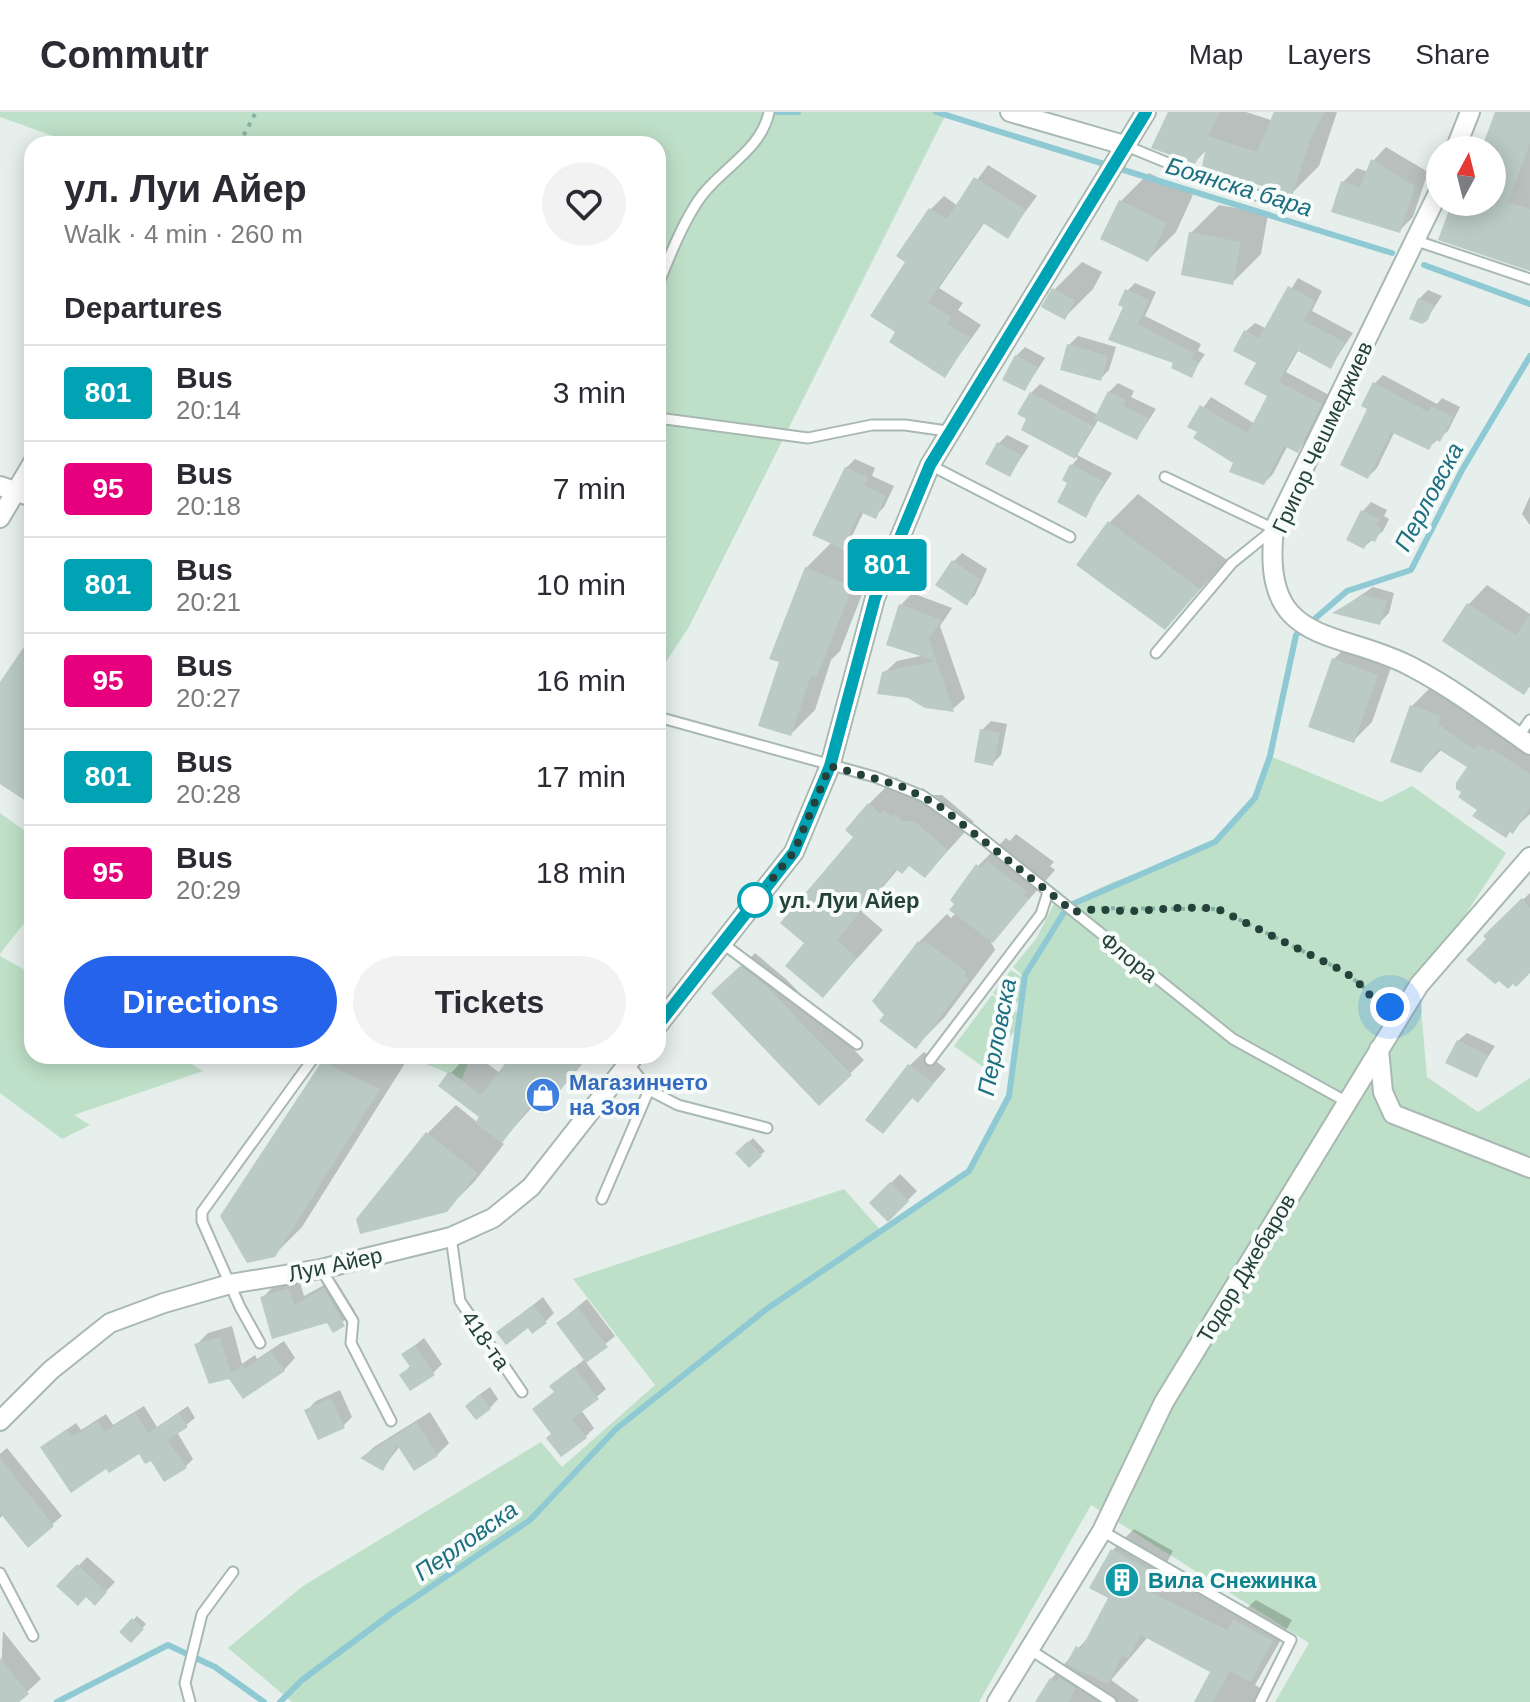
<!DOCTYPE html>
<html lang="en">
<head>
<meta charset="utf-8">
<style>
  :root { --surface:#fff; --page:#f2f2f3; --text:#2b2b33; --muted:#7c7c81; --line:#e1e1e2; --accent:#2563eb }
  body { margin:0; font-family:Helvetica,sans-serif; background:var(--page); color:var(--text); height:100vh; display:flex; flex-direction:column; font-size:30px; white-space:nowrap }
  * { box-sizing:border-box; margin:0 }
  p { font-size:26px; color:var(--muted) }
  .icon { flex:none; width:44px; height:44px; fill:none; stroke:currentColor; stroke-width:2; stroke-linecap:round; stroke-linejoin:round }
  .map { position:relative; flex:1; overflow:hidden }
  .side { position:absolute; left:24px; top:24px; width:642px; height:928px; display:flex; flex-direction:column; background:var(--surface); border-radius:24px; box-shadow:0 4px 20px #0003 }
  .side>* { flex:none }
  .badge { padding:0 16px; border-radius:6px; font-size:28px; line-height:52px }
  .needle { width:52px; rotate:7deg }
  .buttons { position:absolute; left:1426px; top:24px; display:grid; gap:16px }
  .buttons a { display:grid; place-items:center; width:80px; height:80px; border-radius:50%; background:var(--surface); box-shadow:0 4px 20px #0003; font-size:40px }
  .you { position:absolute; width:40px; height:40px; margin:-20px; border:6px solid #fff; border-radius:50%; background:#1a73e8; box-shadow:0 0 0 12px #1a73e833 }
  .map>.badge { position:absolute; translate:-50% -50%; box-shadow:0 0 0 4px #fff }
  h2 { padding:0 40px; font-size:30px; line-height:72px }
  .round { display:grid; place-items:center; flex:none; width:84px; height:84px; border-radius:42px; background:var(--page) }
  .summary { display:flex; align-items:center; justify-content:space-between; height:136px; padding:0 40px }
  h1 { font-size:38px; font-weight:700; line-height:60px }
  .button { display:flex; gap:16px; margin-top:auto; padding:16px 40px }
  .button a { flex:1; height:92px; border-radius:48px; background:var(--accent); color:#fff; font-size:32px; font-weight:700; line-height:92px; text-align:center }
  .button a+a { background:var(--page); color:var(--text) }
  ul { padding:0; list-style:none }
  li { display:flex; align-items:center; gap:24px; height:96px; padding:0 40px; border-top:2px solid var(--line) }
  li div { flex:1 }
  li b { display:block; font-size:30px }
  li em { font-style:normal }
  li .badge { min-width:88px; font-weight:700; text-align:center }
  header { display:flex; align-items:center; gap:48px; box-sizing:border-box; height:112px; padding:0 40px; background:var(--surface); border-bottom:2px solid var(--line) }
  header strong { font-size:38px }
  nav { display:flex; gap:44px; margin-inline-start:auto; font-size:28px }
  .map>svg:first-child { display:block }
  .green { fill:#bfe0c8 }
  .shadow { fill:#0003 }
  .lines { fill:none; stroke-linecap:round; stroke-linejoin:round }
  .stream { stroke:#8ec9d4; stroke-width:6 }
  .building { fill:#bbcac4 }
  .service-casing { stroke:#a8b8b2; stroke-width:13 }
  .minor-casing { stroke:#a8b8b2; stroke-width:22 }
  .path { stroke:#86b3a5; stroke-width:4; stroke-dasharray:4 6; stroke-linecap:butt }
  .service { stroke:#fff; stroke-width:9 }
  .minor { stroke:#fff; stroke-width:18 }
  .line-casing { stroke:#fff; stroke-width:18 }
  .line { stroke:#00a3b4; stroke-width:12 }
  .walk { stroke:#24423a; stroke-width:8; stroke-dasharray:0 14.4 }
  .stop-dot { fill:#fff; stroke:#00a3b4; stroke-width:4 }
  .labels { text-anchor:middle; stroke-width:8; stroke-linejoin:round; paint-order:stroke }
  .street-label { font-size:22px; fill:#24423a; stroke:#f7fbf9 }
  .stop-label { font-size:22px; font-weight:bold; fill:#24423a; stroke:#f7fbf9; text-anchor:start }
  .shop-label { font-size:22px; font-weight:bold; fill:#366cbe; stroke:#f7fbf9; text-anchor:start }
  .culture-label { font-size:22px; font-weight:bold; fill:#0d838f; stroke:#f7fbf9; text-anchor:start }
  .water-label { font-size:24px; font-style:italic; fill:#1c6f80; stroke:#f7fbf9 }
</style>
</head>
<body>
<header>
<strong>Commutr</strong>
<nav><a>Map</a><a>Layers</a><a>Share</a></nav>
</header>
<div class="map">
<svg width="1530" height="1590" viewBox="0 0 1530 1590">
  <rect width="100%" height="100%" fill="#e6efeb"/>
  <path class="green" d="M0,0H947L689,515L658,562V32H76L0,5Z
    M1270,644L1381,690L1412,674L1506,741L1419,873L1427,965L1478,1000L1530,966V1590H1275L1309,1531L1091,1393L979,1590H292L228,1536L303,1474L541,1330L562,1355L655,1273L573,1167L844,1077L883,1121L969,1059L1009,984L1018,915L986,957L954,934L992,883L1020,903L1022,884L1013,896L993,881L1011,858L1025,867L1056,813L1023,864L1013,855L1036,827L1054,792L1067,796C1124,751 1217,755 1255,685C1262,672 1265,657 1270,644Z
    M0,701L32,724V801L0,842Z
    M0,844L32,862V944H178L203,959L74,1003L90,1013L62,1027L0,981Z
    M407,944H471L462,967Z"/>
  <path class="shadow" d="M1170,0H1246L1271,8L1277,0H1337L1319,54L1291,82L1207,37L1195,50Z
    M1497,0H1530V158L1454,90H1492V38H1483Z
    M1386,35L1428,60L1413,105L1399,119L1343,70L1357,56L1368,60L1373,49Z
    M988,53L1037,84L1007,124L985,110L939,176L963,191L958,198L981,213L945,263L898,219L907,149L899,143L931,97L944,84L958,94Z
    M1149,61L1193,83L1176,120L1148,148L1121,89Z
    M1219,93L1268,102L1261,142L1233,170L1191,121Z
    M1082,150L1102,160L1093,177L1065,205L1054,178Z
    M1298,166L1322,179L1312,199L1353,221L1331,254L1299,237L1286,260L1329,283L1306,329L1298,338L1288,333L1273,362L1264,371L1255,366L1253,369L1232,359L1236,350L1190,314L1211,285L1255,312L1270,283L1246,219L1255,211L1267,217Z
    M1135,171L1156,180L1145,204L1201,232L1198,239L1205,242L1191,263L1176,250L1110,226L1125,194L1127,179Z
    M1428,178L1442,184L1427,206L1419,187Z
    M1078,224L1116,235L1109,258L1100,267L1069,233Z
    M1025,235L1045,246L1025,277L1016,244Z
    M1383,263L1437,292L1442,286L1460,295L1448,319L1429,335L1395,319L1377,356L1368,365L1370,296L1374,272Z
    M1118,271L1134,279L1131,285L1156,297L1137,326L1099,307L1077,343L1112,361L1085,403L1070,370L1072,353L1078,346L1023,317L1029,306L1031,281L1040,272L1098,303L1109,280Z
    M1007,323L1029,334L1010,362L998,332Z
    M855,347L875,356L872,364L894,374L884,395L875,404L864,399L851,426L841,436L875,449L840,539L831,548L815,598L791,622L806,456L832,430L846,356Z
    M1138,382L1227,448L1165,516L1079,452L1110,410Z
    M1530,384V413L1522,402Z
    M1371,390L1387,398L1384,404L1389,407L1383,419L1364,435L1363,399Z
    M962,441L987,457L975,483L966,492L953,450Z
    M1487,473L1530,502V574L1524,581L1445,528L1469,492Z
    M1373,475L1394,481L1389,501L1380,510L1336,500Z
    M912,481L952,496L940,514L965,586L953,597L926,594L884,561L897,549L925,543L901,493Z
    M1352,529L1395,544L1372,610L1353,629L1334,547Z
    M1437,569L1514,615L1517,612L1530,621V702L1512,719L1480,697L1470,654L1442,637L1421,659L1412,594Z
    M991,609L1007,612L1001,643L992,652L982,618Z
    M896,665L909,676L912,673L920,679L923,676L931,683H942L974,710L925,764L910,751L899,756L862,800L883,818L823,884L807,831L869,692Z
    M1016,722L1054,750L1050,754L1055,758L991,830L995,838L944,906L916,934L919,830L947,802L951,806L956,801L978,754L1006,726L1010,729Z
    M1530,781V858L1485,824Z
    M755,841L787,868L864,948L819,992L714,882Z
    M1467,921L1495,934L1476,964L1458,929Z
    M924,940L946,957L918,989L913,985L883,1020L910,953Z
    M330,944H397L407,948L302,1115L274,1143L324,951Z
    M467,944H477L500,961L514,944H589L542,999L534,993L501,1030L504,1032L474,1070L446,1098L359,1108L428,1021L456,993L478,1011L482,1005L451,961Z
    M753,1026L765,1039L749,1053L738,1041Z
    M900,1062L917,1079L888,1108L871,1091Z
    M299,1167L304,1184L335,1167L355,1199L333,1218L328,1209L262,1186L273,1175Z
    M543,1185L554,1201L546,1209L499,1220Z
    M587,1187L615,1224L585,1249L606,1277L581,1298L594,1316L585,1325L553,1322L556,1279L551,1274L585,1247L558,1211Z
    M232,1214L242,1252L255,1243L257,1247L284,1229L295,1246L284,1258L230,1265L196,1233L208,1221Z
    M424,1226L442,1252L433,1261L402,1263L411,1253L404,1242Z
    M490,1275L498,1287L490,1296L476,1285Z
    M340,1278L352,1305L343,1314L307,1298L316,1289Z
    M144,1294L157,1315L188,1294L195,1306L177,1320L193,1347L185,1355L151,1346L139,1339L42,1335L76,1311L81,1318L106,1302L113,1313Z
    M430,1300L449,1331L437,1343L400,1334L383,1356L363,1345L374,1335Z
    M7,1336L62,1404L28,1433L4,1402L0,1406V1342Z
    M1134,1417L1173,1439L1164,1456L1246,1497L1256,1488L1292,1508L1255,1573L1264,1578L1258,1590H1196L1212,1560L1148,1525L1111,1568L1139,1588L1137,1590H1038L1051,1567L1093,1520L1110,1486L1092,1475L1113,1438Z
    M87,1445L115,1470L95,1491L86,1483L59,1474Z
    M137,1504L146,1512L131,1528L122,1520Z
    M3,1519L41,1567L16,1590H3L0,1586Z"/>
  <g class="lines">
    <path class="stream" d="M777,0H798
      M936,0L1392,141
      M1424,153L1530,192
      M57,1590L168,1533L215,1555L264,1590
      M280,1590L302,1568L392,1501L530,1408L616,1317L768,1196L969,1059L1009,984L1025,863L1068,794L1215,730L1255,686L1270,644L1296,523L1347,479L1411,458L1462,358L1530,244"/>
  </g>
  <path class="building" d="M1168,0H1220L1208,24L1257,40L1274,0H1325L1311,26L1292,84L1202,54L1205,40L1202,39L1195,52L1151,36Z
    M1495,0H1530V31L1508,90L1530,97V159L1438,128L1452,90H1492V38H1481Z
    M1371,47L1415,74L1400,121L1331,100L1341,69L1360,75Z
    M974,65L1026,98L1008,127L983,111L928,190L951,205L947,212L970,226L945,266L889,230L895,220L870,204L905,150L896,144L929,96L947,107Z
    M1119,88L1167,111L1148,150L1100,127Z
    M1189,120L1241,130L1233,173L1181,163Z
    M1288,174L1315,188L1304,209L1345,230L1331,257L1296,238L1279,270L1322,292L1298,341L1284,334L1264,373L1229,360L1233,351L1193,326L1197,320L1187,315L1200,293L1248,321L1267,284L1244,272L1256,251L1233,239L1244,218L1259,226Z
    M1052,176L1075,188L1065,208L1041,195Z
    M1125,177L1149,188L1138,212L1194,241L1191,247L1199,250L1192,266L1171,256L1173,251L1108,228L1123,195L1118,193Z
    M1418,186L1434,193L1428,208L1422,212L1409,207Z
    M1067,232L1108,244L1101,269L1060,258Z
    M1015,243L1038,255L1025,279L1002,268Z
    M1373,270L1428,300L1432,294L1453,305L1440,330L1435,327L1429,338L1391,320L1368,367L1340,353L1367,297L1361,294Z
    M1108,279L1126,288L1123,294L1148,306L1137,328L1094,307Z
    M1030,280L1093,314L1075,347L1021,318L1026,307L1017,302Z
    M997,330L1022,343L1010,365L985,352Z
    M1070,352L1104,370L1086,406L1057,390L1067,371L1062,368Z
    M845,355L868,365L864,373L886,384L876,407L860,400L843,437L812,423Z
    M1361,398L1379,407L1376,413L1382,416L1375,430L1369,427L1364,437L1346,428Z
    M1108,409L1200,477L1165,518L1076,453Z
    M952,448L980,467L967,494L935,473Z
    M805,455L853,474L817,565L811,563L791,624L758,614L779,550L769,547Z
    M1363,483L1387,489L1380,513L1332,501Z
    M1467,491L1516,523L1530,502V574L1524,583L1442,529Z
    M899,492L942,508L929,527L954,600L925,596L908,586L877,582L882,560L936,549L886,533Z
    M32,523V693L0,672V570Z
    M1332,546L1378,563L1354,631L1308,615Z
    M1410,593L1441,604L1438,612L1474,637L1477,632L1488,639L1491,636L1530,662V696L1513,722L1510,720L1506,726L1472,704L1477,698L1458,685L1461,680L1456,677V671L1467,655L1438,637L1421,661L1390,650Z
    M980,617L1000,621L993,654L974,650Z
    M868,691L881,702L884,698L892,705L894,702L903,709H914L948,738L925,766L909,754L902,762L896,757L837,828L857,846L823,886L785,854L804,831L780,811L853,725L845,718Z
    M987,749L1027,779L1024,783L1029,787L993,831L949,798L954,792L950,788L976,752L981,756Z
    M1522,786L1530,796V861L1516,875L1513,872L1508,877L1499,869L1495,872L1466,848L1486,827L1483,824Z
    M918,829L922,832L925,829L967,860L964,864L969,867L916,937L879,909L884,903L872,889Z
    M740,854L764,872L852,963L819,994L711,881Z
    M1457,928L1488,943L1477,966L1445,951Z
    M511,944H587L542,1002L531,993L502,1031L475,1011L479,1005L438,974L449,959L481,983Z
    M322,949L380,977L275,1145L247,1151L220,1104Z
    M908,952L934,971L918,991L912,986L883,1022L865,1008Z
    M426,1020L478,1061L447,1100L360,1122L356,1107Z
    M748,1029L762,1044L749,1056L735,1041Z
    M890,1070L909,1089L888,1110L869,1091Z
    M289,1176L294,1193L324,1176L345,1214L333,1221L327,1211L272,1227L260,1185Z
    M533,1193L547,1211L532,1222L528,1216L506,1233L496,1220Z
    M578,1195L608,1235L586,1251L556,1211Z
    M220,1225L231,1261L243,1253L245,1257L271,1239L285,1259L243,1287L229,1267L209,1272L194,1232Z
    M415,1233L435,1263L410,1279L399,1263L410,1255L401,1242Z
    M574,1255L599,1287L572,1307L587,1326L561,1345L546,1326L551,1322L532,1297L554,1280L549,1274Z
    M480,1282L491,1297L476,1308L465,1294Z
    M331,1286L345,1316L318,1328L304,1298Z
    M135,1301L148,1321L179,1301L188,1315L168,1328L187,1356L164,1370L151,1349L145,1352L139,1342L109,1361L106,1357L71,1381L40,1335L67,1317L72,1325L97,1309L104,1320Z
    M417,1310L438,1344L414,1359L397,1333L383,1359L360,1346Z
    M0,1346L54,1414L28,1436L0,1401Z
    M1111,1437L1154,1460L1144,1477L1227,1518L1233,1507L1273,1529L1250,1570L1230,1559L1213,1590H1194L1210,1560L1141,1523L1128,1547L1122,1544L1108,1572L1066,1552L1076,1534L1081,1537L1108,1486L1089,1476Z
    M77,1452L107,1480L95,1494L86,1485L78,1494L56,1474Z
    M132,1506L144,1517L131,1531L119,1520Z
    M0,1546L29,1582L19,1590H0Z
    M1059,1565L1076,1577L1068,1590H1035L1050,1566L1057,1570Z"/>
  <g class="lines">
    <g class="service-casing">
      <path id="service" d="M1124,33L1219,72L1286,92
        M1417,129L1530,167
        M658,173C669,146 680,117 696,92C717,58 761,40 769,0
        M658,306L808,326L872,313H905L947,319
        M930,353L1070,425
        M1156,541L1232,451L1274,417L1165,365
        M658,605L875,665L923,684L973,719L1233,927L1347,990
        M1518,625L1530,608
        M722,831L857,932
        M930,948L1041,802L1048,780
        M628,951L649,978L678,993L767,1016
        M602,1087L649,978
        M451,1125L460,1189L522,1280
        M321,1157L353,1209L351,1231L391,1309
        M260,1231L240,1195L202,1109V1100L315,944
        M1102,1419L1291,1528L1260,1590
        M0,1461L33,1524
        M1029,1537L1111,1590
        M190,1590L185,1571L202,1502L233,1460"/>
    </g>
    <g class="minor-casing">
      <path id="minor" d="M1010,0L1124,33
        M1455,38L1470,0
        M1440,77L1274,417C1260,537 1339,516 1412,555C1454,577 1492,606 1530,633
        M0,374L32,385
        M0,406L32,352
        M658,913L794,740L830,654L875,486L930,353L1146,0
        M1379,937L1383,980L1393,1002L1530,1056
        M0,1309L51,1258L110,1211L164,1191L230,1172L321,1157L451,1125L493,1106L531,1075L634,944
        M997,1590L1102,1419L1164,1290L1419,873L1530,745"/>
    </g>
    <path class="path" d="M239,32L256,0
      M1091,796L1218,797L1345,860L1368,879L1373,892L1386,894"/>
    <use href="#service" class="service"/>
    <use href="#minor" class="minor"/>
  </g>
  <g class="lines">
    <g class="line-casing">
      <path id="line" d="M658,913L794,740L830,654L875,486L930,353L1146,0"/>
    </g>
    <use href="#line" class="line"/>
    <path class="walk" d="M755,788L794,740L830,654L901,674L938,693L1074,800C1096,795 1114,800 1136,799C1164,797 1190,794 1218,797L1345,860L1368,879L1373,892L1390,895"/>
  </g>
  <defs>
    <g id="shop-disc" transform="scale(1.8)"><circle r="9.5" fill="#3f7fe0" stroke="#f7fbf9"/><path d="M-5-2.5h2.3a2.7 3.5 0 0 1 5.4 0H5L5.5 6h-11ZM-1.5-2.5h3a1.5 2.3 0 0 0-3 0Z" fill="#fff"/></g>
    <g id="building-disc" transform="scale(1.8)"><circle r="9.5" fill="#0f9aa8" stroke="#f7fbf9"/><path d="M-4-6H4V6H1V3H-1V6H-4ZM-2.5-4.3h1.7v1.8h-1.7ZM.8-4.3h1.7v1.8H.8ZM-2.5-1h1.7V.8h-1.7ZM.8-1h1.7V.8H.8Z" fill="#fff"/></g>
  </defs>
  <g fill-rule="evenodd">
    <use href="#shop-disc" x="543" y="983"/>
    <use href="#building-disc" x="1122" y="1468"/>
  </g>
  <circle class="stop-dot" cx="755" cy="788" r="16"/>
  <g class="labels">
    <g class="street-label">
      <text transform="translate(1322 325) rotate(-65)" y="8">Григор Чешмеджиев</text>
      <text transform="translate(1129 845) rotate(38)" y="8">Флора</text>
      <text transform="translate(335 1152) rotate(-12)" y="8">Луи Айер</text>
      <text transform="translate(1246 1156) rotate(-59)" y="8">Тодор Джебаров</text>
      <text transform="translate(486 1228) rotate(55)" y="8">418-та</text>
    </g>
    <g class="stop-label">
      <text x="779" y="796">ул. Луи Айер</text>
    </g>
    <g class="shop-label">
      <text x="569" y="978">Магазинчето<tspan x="569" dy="25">на Зоя</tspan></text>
    </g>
    <g class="culture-label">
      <text x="1148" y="1476">Вила Снежинка</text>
    </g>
    <g class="water-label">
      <text transform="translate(1239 75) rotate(17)" y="8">Боянска бара</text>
      <text transform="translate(1429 385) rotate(-62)" y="8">Перловска</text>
      <text transform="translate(997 925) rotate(-79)" y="8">Перловска</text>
      <text transform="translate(466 1429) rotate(-35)" y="8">Перловска</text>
    </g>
  </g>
</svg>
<div class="buttons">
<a><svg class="needle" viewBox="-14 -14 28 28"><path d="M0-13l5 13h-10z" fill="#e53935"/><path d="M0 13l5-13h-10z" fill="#7c7c81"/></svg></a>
</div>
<div class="you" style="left:1390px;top:895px"></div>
<b class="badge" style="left:887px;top:453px;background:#00a3b4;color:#fff">801</b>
<section class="side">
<div class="summary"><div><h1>ул. Луи Айер</h1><p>Walk · 4 min · 260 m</p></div><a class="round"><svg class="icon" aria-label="heart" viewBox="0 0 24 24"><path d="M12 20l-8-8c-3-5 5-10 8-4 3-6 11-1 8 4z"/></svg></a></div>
<h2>Departures</h2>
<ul>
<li><span class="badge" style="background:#00a3b4;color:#fff">801</span><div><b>Bus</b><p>20:14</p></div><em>3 min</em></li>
<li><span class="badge" style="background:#e6007e;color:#fff">95</span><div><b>Bus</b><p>20:18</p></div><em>7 min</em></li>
<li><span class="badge" style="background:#00a3b4;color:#fff">801</span><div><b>Bus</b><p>20:21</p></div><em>10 min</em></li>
<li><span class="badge" style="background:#e6007e;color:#fff">95</span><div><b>Bus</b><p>20:27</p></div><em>16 min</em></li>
<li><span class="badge" style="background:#00a3b4;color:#fff">801</span><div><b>Bus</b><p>20:28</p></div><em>17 min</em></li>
<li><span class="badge" style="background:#e6007e;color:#fff">95</span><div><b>Bus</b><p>20:29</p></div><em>18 min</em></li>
</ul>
<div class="button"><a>Directions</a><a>Tickets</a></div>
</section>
</div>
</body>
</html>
